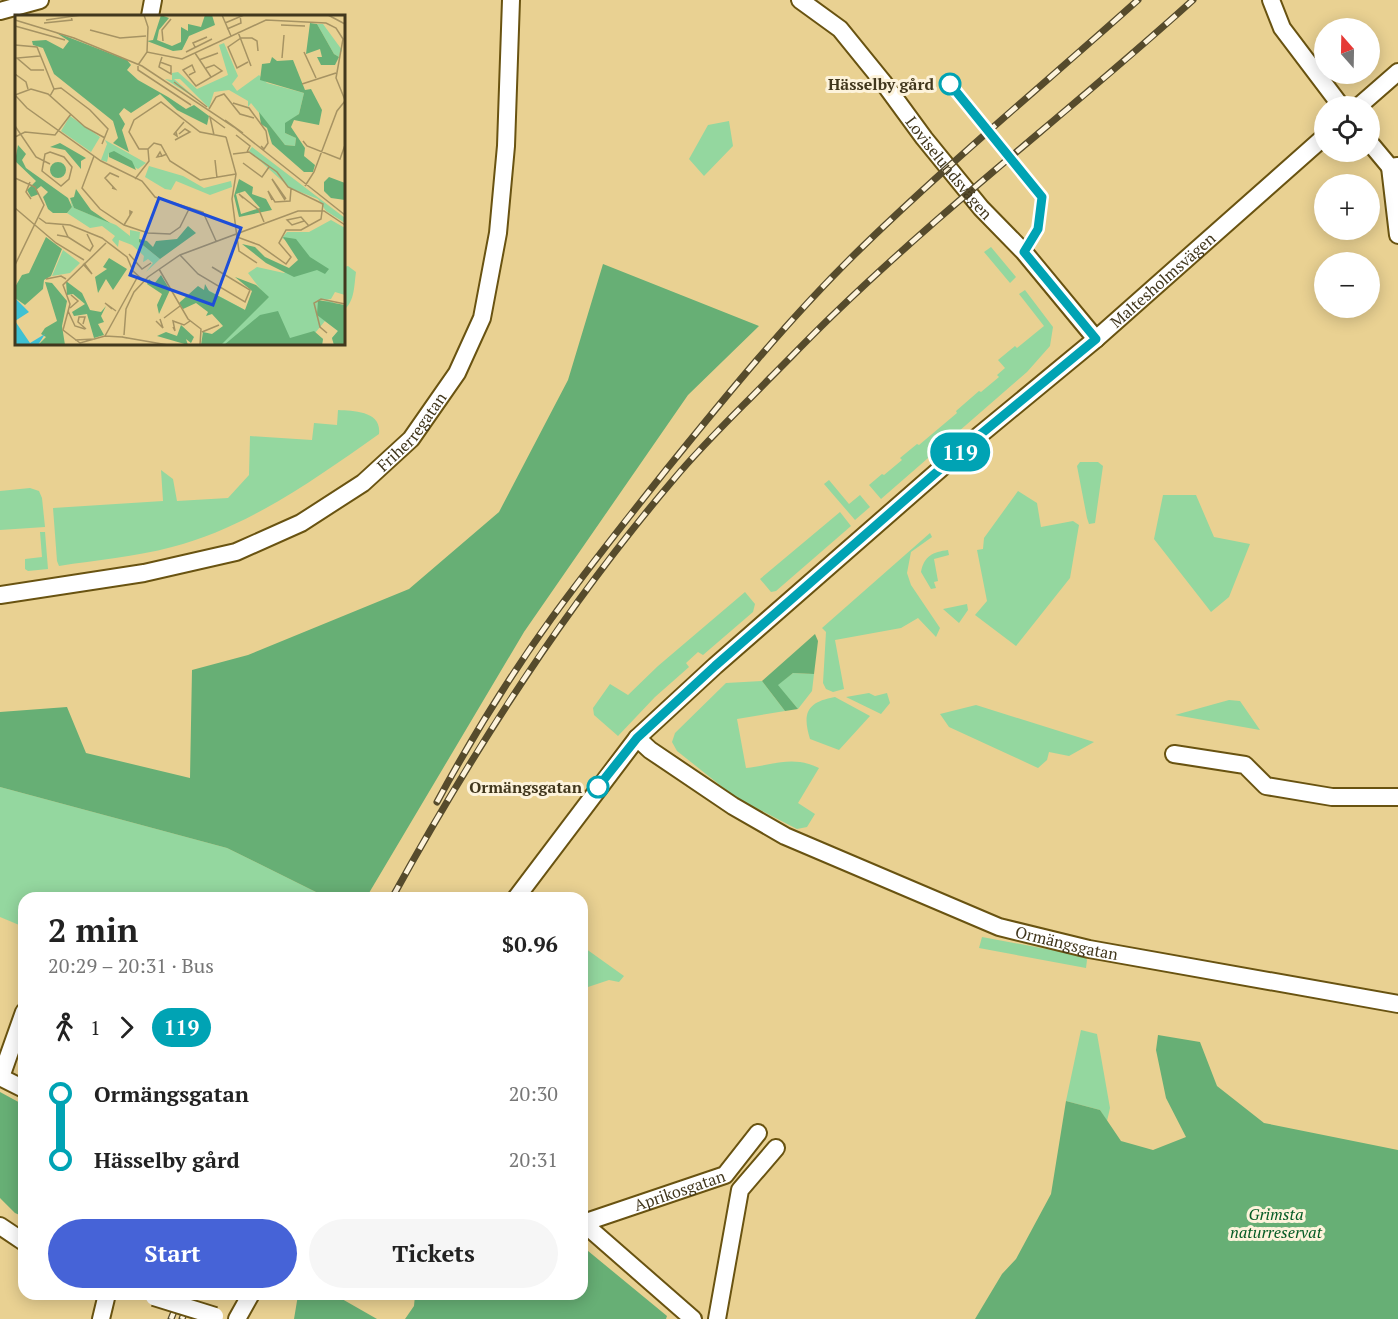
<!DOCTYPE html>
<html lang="en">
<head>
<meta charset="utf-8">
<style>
  :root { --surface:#fff; --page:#f6f6f6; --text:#222; --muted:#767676; --accent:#4663d7 }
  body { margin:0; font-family:"PT Serif",serif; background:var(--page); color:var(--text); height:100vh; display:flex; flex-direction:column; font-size:22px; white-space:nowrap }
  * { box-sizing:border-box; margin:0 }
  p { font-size:20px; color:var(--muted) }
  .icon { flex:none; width:33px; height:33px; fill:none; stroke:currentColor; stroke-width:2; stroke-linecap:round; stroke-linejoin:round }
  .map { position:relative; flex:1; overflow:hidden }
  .sheet { position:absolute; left:18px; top:892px; width:570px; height:408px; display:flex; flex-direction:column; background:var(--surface); border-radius:18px; box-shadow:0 3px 15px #0003 }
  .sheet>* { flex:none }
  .badge { padding:0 12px; border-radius:20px; font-size:21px; line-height:39px }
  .needle { width:39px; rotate:340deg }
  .buttons { position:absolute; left:1314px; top:18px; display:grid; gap:12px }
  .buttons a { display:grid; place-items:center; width:66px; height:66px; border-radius:50%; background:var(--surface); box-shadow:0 3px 15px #0003; font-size:30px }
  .map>.badge { position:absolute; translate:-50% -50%; box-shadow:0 0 0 3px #fff }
  .legs { display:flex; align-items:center; gap:9px; height:66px; padding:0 30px; font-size:20px }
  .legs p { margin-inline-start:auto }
  .headline { display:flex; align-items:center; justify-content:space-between; height:102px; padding:0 30px }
  h1 { font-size:33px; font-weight:700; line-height:45px }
  .action { display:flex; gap:12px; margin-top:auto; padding:12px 30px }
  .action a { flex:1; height:69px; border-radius:36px; background:var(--accent); color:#fff; font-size:24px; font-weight:700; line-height:69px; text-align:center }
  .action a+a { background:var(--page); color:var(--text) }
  ul { padding:0 30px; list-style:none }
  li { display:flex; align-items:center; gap:21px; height:66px; font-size:22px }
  li i { display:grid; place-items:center; width:9px; height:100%; margin:0 8px; background:currentColor }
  li i::after { content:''; width:15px; height:15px; margin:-8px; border:4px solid; border-radius:50%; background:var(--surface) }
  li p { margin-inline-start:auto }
  li:first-child i { background:linear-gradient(#0000 50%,currentColor 0) }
  li:last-child i { background:linear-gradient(currentColor 50%,#0000 0) }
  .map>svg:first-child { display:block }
  .green { fill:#94d79f }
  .forest { fill:#67af75 }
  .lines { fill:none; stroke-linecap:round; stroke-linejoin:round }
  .minor-casing { stroke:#695311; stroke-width:20 }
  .minor { stroke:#fff; stroke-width:16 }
  .rail-casing { stroke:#564b2c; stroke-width:7 }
  .rail { stroke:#fdf3db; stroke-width:4.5; stroke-dasharray:14; stroke-linecap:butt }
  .minor-bridge-casing { stroke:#695311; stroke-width:20; stroke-linecap:butt }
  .minor-bridge { stroke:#fff; stroke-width:16 }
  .line-1-casing { stroke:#fff; stroke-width:14 }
  .line-1 { stroke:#00a3b4; stroke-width:9 }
  .stop-1-dot { fill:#fff; stroke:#00a3b4; stroke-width:3 }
  .labels { text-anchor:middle; stroke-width:6; stroke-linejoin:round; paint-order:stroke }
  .stop-label { font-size:16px; font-weight:bold; fill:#41371d; stroke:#fdf3db; text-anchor:end }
  .street-label { font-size:16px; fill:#41371d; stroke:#fdf3db }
  .park-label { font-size:16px; font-style:italic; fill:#045b24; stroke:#fdf3db }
  .inset-road { fill:none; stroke:#a69363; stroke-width:1.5 }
  .view { fill:#1d4ed8; fill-opacity:0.15; stroke:#1d4ed8; stroke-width:3 }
  .inset-edge { fill:none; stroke:#41371d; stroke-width:3 }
</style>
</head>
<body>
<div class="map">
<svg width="1398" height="1319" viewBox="0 0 1398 1319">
  <rect width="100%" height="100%" fill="#e9d192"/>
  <path class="green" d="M729,121L733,146L704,176L689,159L708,125Z
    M991,247L1016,277L1010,283L984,252Z
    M348,266L356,272C354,285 355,301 344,310V267Z
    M1025,290L1053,327L1050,346L1027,372L881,499L869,485L882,474L884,475L902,460L900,458L917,444L919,445L957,413L956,411L979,391L981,392L999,377L997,375L1005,368L998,360L1015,346L1017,348L1044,326L1019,294Z
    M338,410C354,411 382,411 379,434C315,479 249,527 172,547C135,557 96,560 59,566L57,561L53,508L163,501L161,470L173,479L177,501L228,498L249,475L250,436L312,440L314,423L337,425Z
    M1080,462H1098L1103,466L1095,523L1089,524L1087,518L1077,466Z
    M829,480L849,504L860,495L870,507L855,520L824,484Z
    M30,488L39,491L42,498L45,527L0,530V491Z
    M1018,491L1037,503L1041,527L1073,521L1079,525L1070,578L1016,646L975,615L987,601L977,550L983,549L984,538Z
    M1163,495H1196L1214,537L1250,544L1229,597L1211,612L1154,539Z
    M840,512L851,526L776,591L771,592L760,579Z
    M40,532H45L48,569L28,571L25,569V559L42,557Z
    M930,533L932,537L911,552L907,573L911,585L940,628L936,637L918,618L901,628L835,640L844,689L833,692L826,689L823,683L826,632L822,628Z
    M948,550L949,555L934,559L938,581L934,582L936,588L931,589L921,572C924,556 933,552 948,550Z
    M745,592L755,604L753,612L703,655L698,652L686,663L689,667L655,697L618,736L594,715L593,708L610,684L628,695L658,666Z
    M967,604L968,610L959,623L943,609Z
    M793,673L814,674L812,691L798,709L777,685Z
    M762,681L785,711L737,719L746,768C774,765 792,755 819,768L798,803L815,814L807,827L797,829L735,797L677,751L672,742L675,733L726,683Z
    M869,693L875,696L887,693L890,703L881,714L846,697Z
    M835,697L870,716L839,750L810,739C802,713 807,702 835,697Z
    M1229,700L1240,701L1260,730L1175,715Z
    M976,705L1094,742L1069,756L1049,752L1047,760L1038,768L949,727L940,714Z
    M0,787L227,848L328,898H24V927L0,917Z
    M982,937L1084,956L1087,960L1086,968L979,948Z
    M582,946L624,976L619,982L609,980L582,989Z
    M1081,1030L1097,1034L1110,1108L1107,1121L1100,1110L1066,1101Z"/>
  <path class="forest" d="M603,264L759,326L688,395L524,632L366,898H328L227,848L0,787V712L67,707L86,753L190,778L192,670L248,655L409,589L499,512L568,380Z
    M815,634L818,641L814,674L793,673L778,685L798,709L785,711L762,681Z
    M1158,1035L1200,1042L1217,1086L1264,1123L1398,1150V1319H975L1002,1274L1016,1259L1051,1194L1066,1101L1100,1110L1121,1141L1153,1150L1186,1137L1166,1098L1156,1050Z
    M0,1092L24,1105V1217L15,1213L0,1198Z
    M582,1246L667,1316L666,1319H405L414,1306L415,1295L582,1294Z
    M298,1295H335L377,1319H294Z"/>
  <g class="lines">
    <g class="minor-casing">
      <g id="minor">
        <path id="s1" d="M800,0L840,29L883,82L924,138L981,208L1024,252L1096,339"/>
        <path d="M1271,0L1282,28L1341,106"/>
        <path d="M0,11L40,0"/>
        <path d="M150,16L153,0"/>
        <path d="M1359,106L1398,72"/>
        <path d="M1370,143L1390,167L1398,166"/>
        <path d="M1390,167L1398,235"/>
        <path id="s2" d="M0,595L144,573L236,552L301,523L363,483L411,439L457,373L482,318L498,233L506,146L511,0"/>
        <path id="s3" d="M637,738L650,750L733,806L785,836L999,927L1089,949L1398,1004"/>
        <path d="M1174,754L1245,765L1266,786L1332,797H1398"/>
        <path id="s4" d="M516,898L637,738L715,666L970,443L1096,339L1324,137"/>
        <path d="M0,1077L24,1089"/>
        <path d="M1,1077L24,1012"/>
        <path d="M582,1222L693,1319"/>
        <path id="s5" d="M583,1223L725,1175L758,1133"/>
        <path d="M0,1226L24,1242"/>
        <path d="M101,1319L107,1294"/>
        <path d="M237,1319L251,1294"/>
        <path d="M717,1319L740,1190L776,1148"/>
      </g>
    </g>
    <use href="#minor" class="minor"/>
    <g class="rail-casing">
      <path id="rail" d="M437,802C471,739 509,677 551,619C588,568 627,519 666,470C726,396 786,322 854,255C945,166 1043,85 1138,0
        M392,898C473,751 564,608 674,479C704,443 738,411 770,378C792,356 813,334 835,313C949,203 1076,106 1193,0
        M171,1319L181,1294
        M182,1319L191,1294"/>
    </g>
    <use href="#rail" class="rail"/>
    <g class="minor-bridge-casing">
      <path id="minor-bridge" d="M154,1297L215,1316"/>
    </g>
    <use href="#minor-bridge" class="minor-bridge"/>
  </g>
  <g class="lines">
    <g class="line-1-casing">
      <path id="line-1" d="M598,787L637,738L715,666L970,443L1096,339L1024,252L1038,229L1042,197L950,84"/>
    </g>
    <use href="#line-1" class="line-1"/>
  </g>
  <g class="stop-1-dot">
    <circle cx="950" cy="84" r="10"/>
    <circle cx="598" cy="787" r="10"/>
  </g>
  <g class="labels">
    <g class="stop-label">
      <text x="934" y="90">Hässelby gård</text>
      <text x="582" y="793">Ormängsgatan</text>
    </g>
    <g class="street-label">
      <text dy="6" stroke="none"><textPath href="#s1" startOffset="226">Loviselundsvägen</textPath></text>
      <text dy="6" stroke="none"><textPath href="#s4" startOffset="898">Maltesholmsvägen</textPath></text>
      <text dy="6" stroke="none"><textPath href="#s2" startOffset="456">Friherregatan</textPath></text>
      <text dy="6" stroke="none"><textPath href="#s3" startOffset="480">Ormängsgatan</textPath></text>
      <text dy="6" stroke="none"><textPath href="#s5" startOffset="102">Aprikosgatan</textPath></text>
    </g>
    <g class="park-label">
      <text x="1276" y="1220">Grimsta<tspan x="1276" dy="18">naturreservat</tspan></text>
    </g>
  </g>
  <g transform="translate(15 15)">
    <rect width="330" height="330" fill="#e9d192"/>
    <path d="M302,9H308L327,35L324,42L319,39ZM209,28L223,61L217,69L222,76L244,60L252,68L289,78L284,99L275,106L270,118L281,123L280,131L270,130L236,88L233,92V86L214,75L199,77L194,93L165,64H159L182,84L150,64L157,65V58L163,57L182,74L213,60L204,30ZM55,101L85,122L76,137L46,116ZM90,125L131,148L123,154L94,138L92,147L86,145L92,129ZM228,125L330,203V208L311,196L303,184L275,173L234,136L237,132ZM134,151L168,161L189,173L216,166L217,172L195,180L161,166L156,175L150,174L130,162ZM55,183L59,193L101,210L115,221V215L125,217L124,227L145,244L131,257L138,248L133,244L130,246L128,247L129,241L117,230L104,225L103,232L97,225L100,221L87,211L75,213L52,198L57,192ZM316,205L330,213V280L320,277L316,284L300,286H318L330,330H319L317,323L323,316L310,306L300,318L308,324L307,330H191L210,311L191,274L230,295L246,275L233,258L242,252L269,258L285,244L278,230L267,223L272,217H294ZM48,235L65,248L55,258L37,261Z" fill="#94d79f"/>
    <path d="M146,0L154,3L144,15L142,25L157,31L166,27V12L173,16V9L186,12L190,0H197L200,10L174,21L167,35L158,36L132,26L138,25ZM295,8L302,9L319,39L324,42L320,50H306L302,42H307L305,34L291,39ZM40,17L112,45L116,50L112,55L123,65L153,82L171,94L179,90L194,101L192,110L162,95L145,79L116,98L109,93L104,99L110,109L107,115L114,137L98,128L103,123L98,106L39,59L28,33L18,30L17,26L31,25L48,34L54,26ZM257,42L262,46L278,45L290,75L296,74L307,95L304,110L279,105L276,112L290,133L289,141L300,150L298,157H289L257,129L252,113L246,109L244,97L270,130L280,131L281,123L270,118V108L284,99L289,78L245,65L247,49L255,48ZM45,128L71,143L66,146V154L50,135L35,132ZM3,130L11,139L7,145L11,153L53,183L57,192L52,198H38L33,194L28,182L33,177L26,171L21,175L24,179L16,182L12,175L21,166L0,146ZM99,136L117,146L121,155L94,142V138ZM35 155a8 8 0 1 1 16 0a8 8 0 1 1-16 0ZM314,162L330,168V185L316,183L309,176V167ZM224,164L238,172L237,179L251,184L257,195L224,202L219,181ZM230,176L245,193L226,199L221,179ZM61,174L76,195L95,208L59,193L55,183L59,182ZM173,211L181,218L145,244L124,227V224L132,226L138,232L141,226L162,224ZM31,222L47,234L36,261L29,265L28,274L10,290L0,283V272L7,260L14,258ZM268,222L281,224L295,242L314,254L310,259L302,255L279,262L251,248L227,229L240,232L250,242L274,253L283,245ZM94,243L112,254L98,275L91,264L83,278L80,262L92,254L88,252ZM146,260L155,275L144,299L142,290L147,279L132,269L134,264L139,269ZM220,262L241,270L254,282L206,330H186L188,317L197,319L208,311L197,299L191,301L193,297L181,288L168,294L164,288L183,271L189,275L190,269L194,276L230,295L237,276ZM51,266L67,278L75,295L86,297L91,291L86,301L89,307L83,309L89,320L79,323L72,299L59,301L57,297L70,289L58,279L52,280ZM30,267L37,268L52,286L47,311L50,330H23L31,322L26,319L30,313L42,306ZM303,285L330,290V330H319L317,323L323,316L302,300ZM263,296L275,323L299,316L308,324L307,330H209L245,300ZM166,310L179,322L176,328L171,324L173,330L142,321L151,317L162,321Z" fill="#67af75" fill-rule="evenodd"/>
    <path d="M0,283L14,297L0,306L15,328L30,319L23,330H0Z" fill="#3ec1d3"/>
    <path class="inset-road" d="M129,0L133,12L132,37M207,0L216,21M313,0L330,9M0,5L59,23L127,51L219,112L330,200M31,5L66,0M29,8L57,5L56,1M210,8L229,0M266,10L290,11M0,11L50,25M212,14L226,8L225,0M75,15L105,23L131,21M223,17L236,51M148,26L147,15L156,4M0,30L22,32L39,74M180,32L178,28L192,22M171,37L197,24M289,37L301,63M180,38L196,62M25,41L2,43L16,55H29M267,43L269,20M184,45L203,38M145,47L156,51V59L144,52L145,48L147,42M233,47L222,53L213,32L226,23H237L242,26L243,36M123,50L132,37L167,44L251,5L311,8L321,13L328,24L321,63L330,85M123,51V55L176,90M0,59L11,67L13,74M174,60L180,57L177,50L168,55L181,71L207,56L199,50L191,53M159,67L192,92M287,69L321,58M0,80L12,93L86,146L127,166L140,182L188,197L201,226M0,80L16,74L33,79L70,112L90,123M35,81L39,74L46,73L75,95L93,114L87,129M218,88L234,93L251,116L253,128L249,134L246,131M194,94L201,82L209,79L225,99L239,103M210,105L228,118M0,111L21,142L35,149M161,117L162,121L159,119L169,107M199,120L195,102L210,113M221,120L235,131L232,137M0,122L10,117L40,120L56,99M211,122L221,159L217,184L222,222L244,230L271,249L276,242L264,228L271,215H286L306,204L308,189L273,172L262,157L234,137L218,139M160,125L175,117L170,114L164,119M288,126L292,131L325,144L330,130M133,134H124L114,117L119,105L146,87L185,117L211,122M133,134L139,128L146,130L155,146L185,165L221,159M35,137L49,142L57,152L54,164L46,171L27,156L30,139ZM79,141L67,173L85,194L109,210L133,218L155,219L165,212L175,192M147,141L142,142L145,137L147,141L152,139M200,145L202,163M228,148L247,162L254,152M0,163L20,172L29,190L0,250M120,164L134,146L133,134M15,167L11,177L16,184M290,171L299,157L322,96L330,86M97,173L100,174L90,163L95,158L104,162M228,183L224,179L244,195L249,207M257,185L253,176L260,187L275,186L276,174M270,185L257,164L271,184M0,193L41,228L69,245M24,203L31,208L55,210L87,223L112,242L118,256L129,266M289,206L277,210L272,205L286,202L294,211M109,210L117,197L115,196V200M42,220L53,222L47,209M53,222L75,236L78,231L72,219M222,222L224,236L242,248M91,228L48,270L55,289L48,315L65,328L90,321L107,322M114,239L127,254L136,248M165,240L183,259L230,287L235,275L197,252M68,249L77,259L69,248M144,254L173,304L186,314L185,330M31,264L46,261L51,264M55,293L63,286L56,280M97,294L90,288L101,296M53,296L60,311L70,314M149,303L165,291M141,306L148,313L145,304M68,309L70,302H64L63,307L71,314M158,312L160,316L158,306L169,310L175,306M187,317L204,310M312,318L305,312L299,288L306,284L330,289M109,320L111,294L119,277L133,262L165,240L283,196H309L330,210M90,321L123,261M112,323L107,322L153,330M60,325L80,324"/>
    <path class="view" d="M144,183L226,213L198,290L115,260Z"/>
    <rect width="330" height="330" class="inset-edge"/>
  </g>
</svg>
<div class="buttons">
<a><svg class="needle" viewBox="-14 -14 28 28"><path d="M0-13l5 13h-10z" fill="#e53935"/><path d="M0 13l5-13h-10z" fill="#767676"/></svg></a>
<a><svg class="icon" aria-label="locate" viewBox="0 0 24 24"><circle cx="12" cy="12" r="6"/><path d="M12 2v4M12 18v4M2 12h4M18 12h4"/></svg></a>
<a>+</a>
<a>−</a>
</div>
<b class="badge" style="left:960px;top:452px;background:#00a3b4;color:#fff">119</b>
<section class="sheet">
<div class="headline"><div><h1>2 min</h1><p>20:29 – 20:31 · Bus</p></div><b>$0.96</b></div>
<div class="legs"><svg class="icon" aria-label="walk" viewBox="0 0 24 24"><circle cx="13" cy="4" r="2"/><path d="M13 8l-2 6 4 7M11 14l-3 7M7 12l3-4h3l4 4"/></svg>1<svg class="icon" aria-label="forward" viewBox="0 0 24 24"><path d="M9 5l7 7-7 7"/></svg><b class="badge" style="background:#00a3b4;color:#fff">119</b></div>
<ul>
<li><i style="color:#00a3b4"></i><b>Ormängsgatan</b><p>20:30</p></li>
<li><i style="color:#00a3b4"></i><b>Hässelby gård</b><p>20:31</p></li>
</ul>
<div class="action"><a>Start</a><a>Tickets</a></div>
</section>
</div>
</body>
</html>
